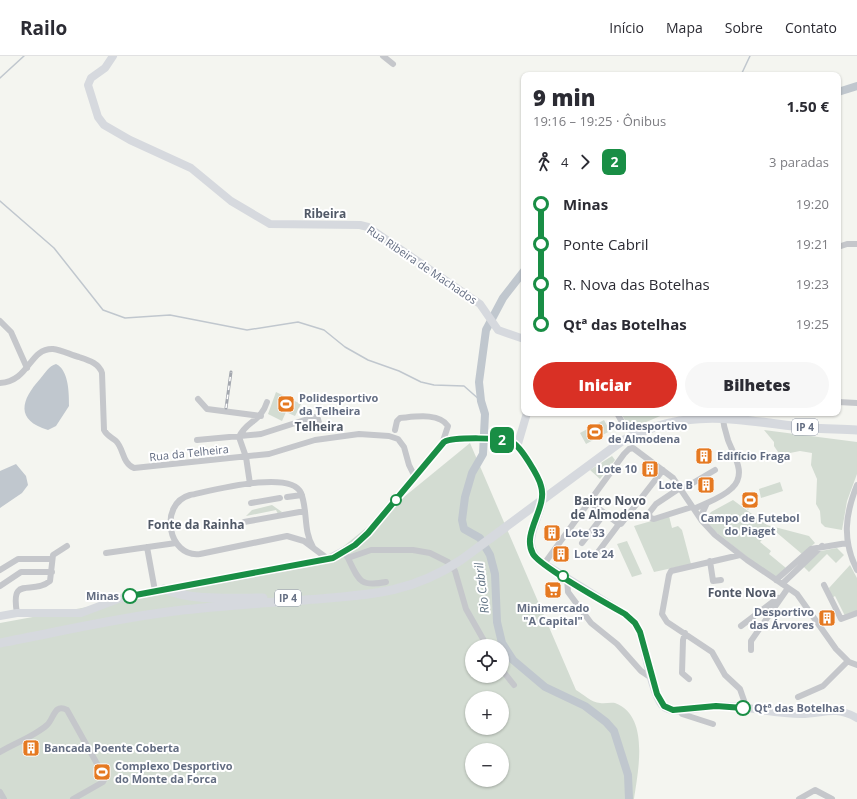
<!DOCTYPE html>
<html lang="pt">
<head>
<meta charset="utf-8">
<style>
  :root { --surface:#fff; --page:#f7f7f7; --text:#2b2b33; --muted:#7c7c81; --line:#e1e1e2; --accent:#d93025 }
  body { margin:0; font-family:"Open Sans",sans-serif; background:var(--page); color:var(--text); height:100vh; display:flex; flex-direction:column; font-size:15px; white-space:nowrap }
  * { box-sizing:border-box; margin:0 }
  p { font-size:13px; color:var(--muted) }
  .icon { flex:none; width:22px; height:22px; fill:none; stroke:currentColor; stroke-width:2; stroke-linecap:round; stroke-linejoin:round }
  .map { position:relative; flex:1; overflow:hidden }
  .sheet { position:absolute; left:521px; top:16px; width:320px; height:344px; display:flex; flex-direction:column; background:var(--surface); border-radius:8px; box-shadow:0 1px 3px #0004 }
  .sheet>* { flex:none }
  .badge { padding:0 8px; border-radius:6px; font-size:14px; line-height:26px }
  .fabs { position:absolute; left:465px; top:583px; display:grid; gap:8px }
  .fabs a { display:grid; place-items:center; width:44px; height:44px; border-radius:50%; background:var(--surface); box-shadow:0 1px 3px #0004; font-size:20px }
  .map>.badge { position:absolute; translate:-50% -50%; box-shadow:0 0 0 2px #fff }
  .legs { display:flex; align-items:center; gap:6px; height:44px; padding:0 12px; font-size:13px }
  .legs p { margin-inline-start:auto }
  .head { display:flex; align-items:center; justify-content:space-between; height:68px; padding:0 12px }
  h1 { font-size:22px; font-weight:800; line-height:30px }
  .action { display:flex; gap:8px; margin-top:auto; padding:8px 12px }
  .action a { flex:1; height:46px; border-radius:24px; background:var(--accent); color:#fff; font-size:16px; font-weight:800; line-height:46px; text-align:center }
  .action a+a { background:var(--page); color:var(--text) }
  ul { padding:0 12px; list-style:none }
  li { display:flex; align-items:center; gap:14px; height:40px; font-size:15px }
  li i { display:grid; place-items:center; width:6px; height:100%; margin:0 5px; background:currentColor }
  li i::after { content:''; width:10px; height:10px; margin:-5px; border:3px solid; border-radius:50%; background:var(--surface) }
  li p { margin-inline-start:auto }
  li:first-child i { background:linear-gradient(#0000 50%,currentColor 0) }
  li:last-child i { background:linear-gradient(currentColor 50%,#0000 0) }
  header { display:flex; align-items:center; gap:24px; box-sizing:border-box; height:56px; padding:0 20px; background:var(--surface); border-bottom:1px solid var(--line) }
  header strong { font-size:19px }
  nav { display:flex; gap:22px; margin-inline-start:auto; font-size:14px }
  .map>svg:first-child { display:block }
  .green { fill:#d3dcd2; fill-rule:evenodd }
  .water { fill:#c0c7ce }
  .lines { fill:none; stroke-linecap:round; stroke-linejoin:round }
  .stream { stroke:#c0c7ce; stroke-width:1.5 }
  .river { stroke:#c0c7ce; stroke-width:8 }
  .minor { stroke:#c5c7cb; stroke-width:6 }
  .major { stroke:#d6d9de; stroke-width:8 }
  .highway { stroke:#d6d9de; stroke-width:9 }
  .rail-casing { stroke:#a4a8af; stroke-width:3 }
  .rail { stroke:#fff; stroke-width:1.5; stroke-dasharray:4.5; stroke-linecap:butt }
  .line-1-casing { stroke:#fff; stroke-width:9 }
  .line-1 { stroke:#198e45; stroke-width:6 }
  .stop-1-dot { fill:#fff; stroke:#198e45; stroke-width:2 }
  .labels { text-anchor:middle; stroke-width:4; stroke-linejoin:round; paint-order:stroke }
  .shield { fill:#fff; stroke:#9299a8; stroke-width:1 }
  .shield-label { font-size:10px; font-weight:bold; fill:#636d82 }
  .street-label { font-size:11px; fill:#636d82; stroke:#fff }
  .poi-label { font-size:11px; font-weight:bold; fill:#636d82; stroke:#fff; text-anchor:start }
  .stop-label { font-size:11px; font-weight:bold; fill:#636d82; stroke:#fff; text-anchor:end }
  .neighbourhood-label { font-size:12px; font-weight:bold; fill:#515967; stroke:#fff }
  .water-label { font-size:12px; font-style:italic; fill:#637586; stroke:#fff }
</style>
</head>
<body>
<header>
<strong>Railo</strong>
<nav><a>Início</a><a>Mapa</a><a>Sobre</a><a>Contato</a></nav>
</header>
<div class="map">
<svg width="857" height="743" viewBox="0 0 857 743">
  <rect width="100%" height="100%" fill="#f4f5f0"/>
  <path class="green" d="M276,336L301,348L295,360L286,356L282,365L268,358Z
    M621,357H665V358L632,372L630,368H627Z
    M604,364L610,375L586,388L580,377Z
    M764,374L857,386V418L847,445L842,474L825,471L821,467L820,455L816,448L817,423L811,409L812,397L800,395L780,399L774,390V386Z
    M470,387L576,634C583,638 592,647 600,647C605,648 610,646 615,647C650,660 638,715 634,743H0V567L322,508ZM472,590H502V620H472ZM472,642H502V672H472ZM472,694H502V724H472Z
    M612,400L615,404L600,423L590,414Z
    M780,426L783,435L761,442L759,433Z
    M752,435L759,440L748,454L741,448Z
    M733,444L767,469L809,480L815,487L802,498L776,476L774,478L769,476L760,486L771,495L769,498L786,512L776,521L756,508L707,469L705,464L711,456Z
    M272,449L282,456L278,458L276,454L246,460L252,454Z
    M669,460L672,472L678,470L682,474L691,508L654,516L634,470Z
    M627,485L642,518L632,521L617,488Z
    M837,492L844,499L836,507L827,498L809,516L803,510L821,495Z
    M850,509L857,522V555L845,560L835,540L832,542L829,532Z"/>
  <path class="water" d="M56,308C69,314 69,338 69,350L56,370L48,374C15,364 21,344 40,323C45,317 49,310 56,308Z
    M16,408L26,420L28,429L22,437L0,452V415Z"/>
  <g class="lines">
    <path class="stream" d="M741,19L750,0
      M0,22L24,0
      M0,145L54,192L103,254L125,262L170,259L247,274L298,266L324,274L345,291L368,304L399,315L421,326L434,329L464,330L481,345"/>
    <path class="river" d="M838,36L857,30
      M524,215L503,242L486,274L479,326L481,345L485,358L483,398L472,417L465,441L462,464L464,473L480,482L490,499L495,518L497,566L502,587L513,604L545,631L585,650L606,666L614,675L628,719L629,743"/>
    <path class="minor" d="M383,0L393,8
      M838,191L847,188H857
      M0,265L11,276L27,312
      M0,327C30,325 29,292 53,293C62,294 71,299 79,301C88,304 99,307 102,317L104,374C107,380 111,381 116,385C124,393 122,407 134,412L269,398L315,384L359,378L389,380L398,383L404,391L409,409L415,421
      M198,343L207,353L261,360
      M838,346L857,347
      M617,357L622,366
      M395,374L397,365L400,362C413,361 439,356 448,370L442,388
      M197,384L261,378L314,361L318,363L320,371
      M250,428L246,401L239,381C246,365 261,366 267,346
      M857,429C845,459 842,484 857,514
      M680,432L656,448L649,457L650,462L654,463L692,451
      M681,434L715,414
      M287,441L302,439
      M590,446L619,468H621L663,414
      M251,447L280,442
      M694,453C706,447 722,442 732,432C747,418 734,400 728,384C725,375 723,366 722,357
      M700,462L707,447
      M244,466L305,455
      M582,487L605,457
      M147,491L155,535
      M313,491C303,475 308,454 301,437C291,413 210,435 190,439C158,448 168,502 200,498L287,480L304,485L328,503
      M344,496L348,502L371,494H413L430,497L448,506L455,515L466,553L487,590
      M106,497L176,487
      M740,499L671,515L669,519L662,558L667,566L712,596L725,619L740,633L747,653
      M595,500L619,468
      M348,502C359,525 360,531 386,526
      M710,505L713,525L721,524
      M544,508L624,398L629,393L633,392L673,422L702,465L715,479L747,504L797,538L836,593L849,606L857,609
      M0,514L18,503H52
      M567,522L568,536L591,567L617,588L641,615L653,623
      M776,524L811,493L847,487
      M782,528L822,490
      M824,529L841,563L857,557
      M0,530L21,516H52
      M17,557C10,518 32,540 50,525L53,499L67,490
      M741,570L778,542
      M685,577L683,584L682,617L689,623
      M751,594V585L788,532
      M502,614L514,629
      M798,641L823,630L848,605
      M680,654L682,658L713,668
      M0,696C15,687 35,680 47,669C54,663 54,647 67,654L105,722L103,726L73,743
      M0,736L4,743
      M799,743L815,734L832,743"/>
    <path class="major" d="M113,0L105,12L91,22L88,29L98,61L104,69L130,84L191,112L231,145L270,168L360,169L368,171L480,248L498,274L524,283
      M517,391L527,357
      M0,560L17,557H81L121,542L328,503L351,491L365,480L444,386C453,381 505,381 514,387C521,392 539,422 542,431C548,456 515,486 541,506L625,558L635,567L640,576C645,593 652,637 662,649C672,660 699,651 712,650C741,648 771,658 801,658C824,658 834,649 857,662"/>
    <path class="highway" d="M164,533C190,545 234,542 263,542
      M0,587C58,576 116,562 175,555C218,550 262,547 305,544C365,539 409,539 461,504L622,385C690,349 740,365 811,372C827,373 842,373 857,374"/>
    <g class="rail-casing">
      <path id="rail" d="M226,352L231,316"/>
    </g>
    <use href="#rail" class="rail"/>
  </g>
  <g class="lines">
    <g class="line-1-casing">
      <path id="line-1" d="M130,540L333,502L355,489L368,477L444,386C453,381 505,381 513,387C521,391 539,421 541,430C548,452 521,477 533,498C540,510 609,549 625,558L635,567L640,576L657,638L664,650L673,654L716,650L743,652"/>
    </g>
    <use href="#line-1" class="line-1"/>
  </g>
  <defs>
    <g id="stadium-square" transform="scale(0.9)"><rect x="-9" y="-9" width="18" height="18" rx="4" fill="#e57921" stroke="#fff"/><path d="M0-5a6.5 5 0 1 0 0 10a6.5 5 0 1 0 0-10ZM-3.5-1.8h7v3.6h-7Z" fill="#fff"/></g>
    <g id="building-square" transform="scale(0.9)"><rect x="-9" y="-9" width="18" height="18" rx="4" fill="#e57921" stroke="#fff"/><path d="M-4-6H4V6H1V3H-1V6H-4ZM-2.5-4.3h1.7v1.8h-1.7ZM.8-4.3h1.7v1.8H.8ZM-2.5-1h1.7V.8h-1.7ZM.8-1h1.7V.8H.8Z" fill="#fff"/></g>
    <g id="supermarket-square" transform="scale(0.9)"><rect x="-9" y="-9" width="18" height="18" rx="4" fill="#e57921" stroke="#fff"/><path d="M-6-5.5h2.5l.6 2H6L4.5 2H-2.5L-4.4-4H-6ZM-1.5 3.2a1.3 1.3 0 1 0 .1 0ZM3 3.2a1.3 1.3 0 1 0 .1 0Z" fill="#fff"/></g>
  </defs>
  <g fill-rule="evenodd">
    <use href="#stadium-square" x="286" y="348"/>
    <use href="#stadium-square" x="595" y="376"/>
    <use href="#building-square" x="704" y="400"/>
    <use href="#building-square" x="650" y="413"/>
    <use href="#building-square" x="706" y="429"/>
    <use href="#stadium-square" x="750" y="444"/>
    <use href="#building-square" x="552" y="477"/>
    <use href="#building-square" x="561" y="498"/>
    <use href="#supermarket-square" x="553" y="534"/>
    <use href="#building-square" x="827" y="562"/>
    <use href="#building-square" x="31" y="692"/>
    <use href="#stadium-square" x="102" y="716"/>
  </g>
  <g class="stop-1-dot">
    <circle cx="396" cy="444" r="5"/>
    <circle cx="563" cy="520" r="5"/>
    <circle cx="130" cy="540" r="7"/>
    <circle cx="743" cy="652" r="7"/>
  </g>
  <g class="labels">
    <g class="shield">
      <rect x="792" y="363" width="26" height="16" rx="3"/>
      <rect x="275" y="534" width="26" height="16" rx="3"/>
    </g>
    <g class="shield-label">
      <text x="805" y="375">IP 4</text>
      <text x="288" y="546">IP 4</text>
    </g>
    <g class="street-label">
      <text transform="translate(422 209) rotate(34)" y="4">Rua Ribeira de Machados</text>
      <text transform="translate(189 397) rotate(-6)" y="4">Rua da Telheira</text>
    </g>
    <g class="poi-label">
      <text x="299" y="346">Polidesportivo<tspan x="299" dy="13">da Telheira</tspan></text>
      <text x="608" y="374">Polidesportivo<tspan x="608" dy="13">de Almodena</tspan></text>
      <text x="717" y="404">Edifício Fraga</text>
      <text x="637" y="417" text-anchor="end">Lote 10</text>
      <text x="693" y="433" text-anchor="end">Lote B</text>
      <text x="750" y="466" text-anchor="middle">Campo de Futebol<tspan x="750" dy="13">do Piaget</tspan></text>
      <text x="565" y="481">Lote 33</text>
      <text x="574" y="502">Lote 24</text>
      <text x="553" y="556" text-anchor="middle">Minimercado<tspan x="553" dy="13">"A Capital"</tspan></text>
      <text x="814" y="560" text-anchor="end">Desportivo<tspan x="814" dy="13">das Árvores</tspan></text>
      <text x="44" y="696">Bancada Poente Coberta</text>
      <text x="115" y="714">Complexo Desportivo<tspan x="115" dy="13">do Monte da Forca</tspan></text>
    </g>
    <g class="stop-label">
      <text x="119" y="544">Minas</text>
      <text x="754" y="656" text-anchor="start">Qtª das Botelhas</text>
    </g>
    <g class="neighbourhood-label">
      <text x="325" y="162">Ribeira</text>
      <text x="319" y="375">Telheira</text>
      <text x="610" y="449">Bairro Novo<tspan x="610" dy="14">de Almodena</tspan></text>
      <text x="196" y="473">Fonte da Rainha</text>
      <text x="742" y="541">Fonte Nova</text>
    </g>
    <g class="water-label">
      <text transform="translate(482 532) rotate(-97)" y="4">Rio Cabril</text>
    </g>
  </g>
</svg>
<div class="fabs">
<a><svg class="icon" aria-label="locate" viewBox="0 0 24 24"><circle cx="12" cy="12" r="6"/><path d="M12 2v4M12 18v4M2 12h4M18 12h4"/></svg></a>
<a>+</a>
<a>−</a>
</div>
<b class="badge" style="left:502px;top:384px;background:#198e45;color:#fff">2</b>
<section class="sheet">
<div class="head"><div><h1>9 min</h1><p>19:16 – 19:25 · Ônibus</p></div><b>1.50 €</b></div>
<div class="legs"><svg class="icon" aria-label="walk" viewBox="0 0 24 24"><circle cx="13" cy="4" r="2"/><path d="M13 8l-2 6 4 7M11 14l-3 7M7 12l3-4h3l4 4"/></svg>4<svg class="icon" aria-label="forward" viewBox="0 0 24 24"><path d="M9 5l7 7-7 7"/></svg><b class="badge" style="background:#198e45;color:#fff">2</b><p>3 paradas</p></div>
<ul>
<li><i style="color:#198e45"></i><b>Minas</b><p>19:20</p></li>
<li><i style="color:#198e45"></i><span>Ponte Cabril</span><p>19:21</p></li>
<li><i style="color:#198e45"></i><span>R. Nova das Botelhas</span><p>19:23</p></li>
<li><i style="color:#198e45"></i><b>Qtª das Botelhas</b><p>19:25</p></li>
</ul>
<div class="action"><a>Iniciar</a><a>Bilhetes</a></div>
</section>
</div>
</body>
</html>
